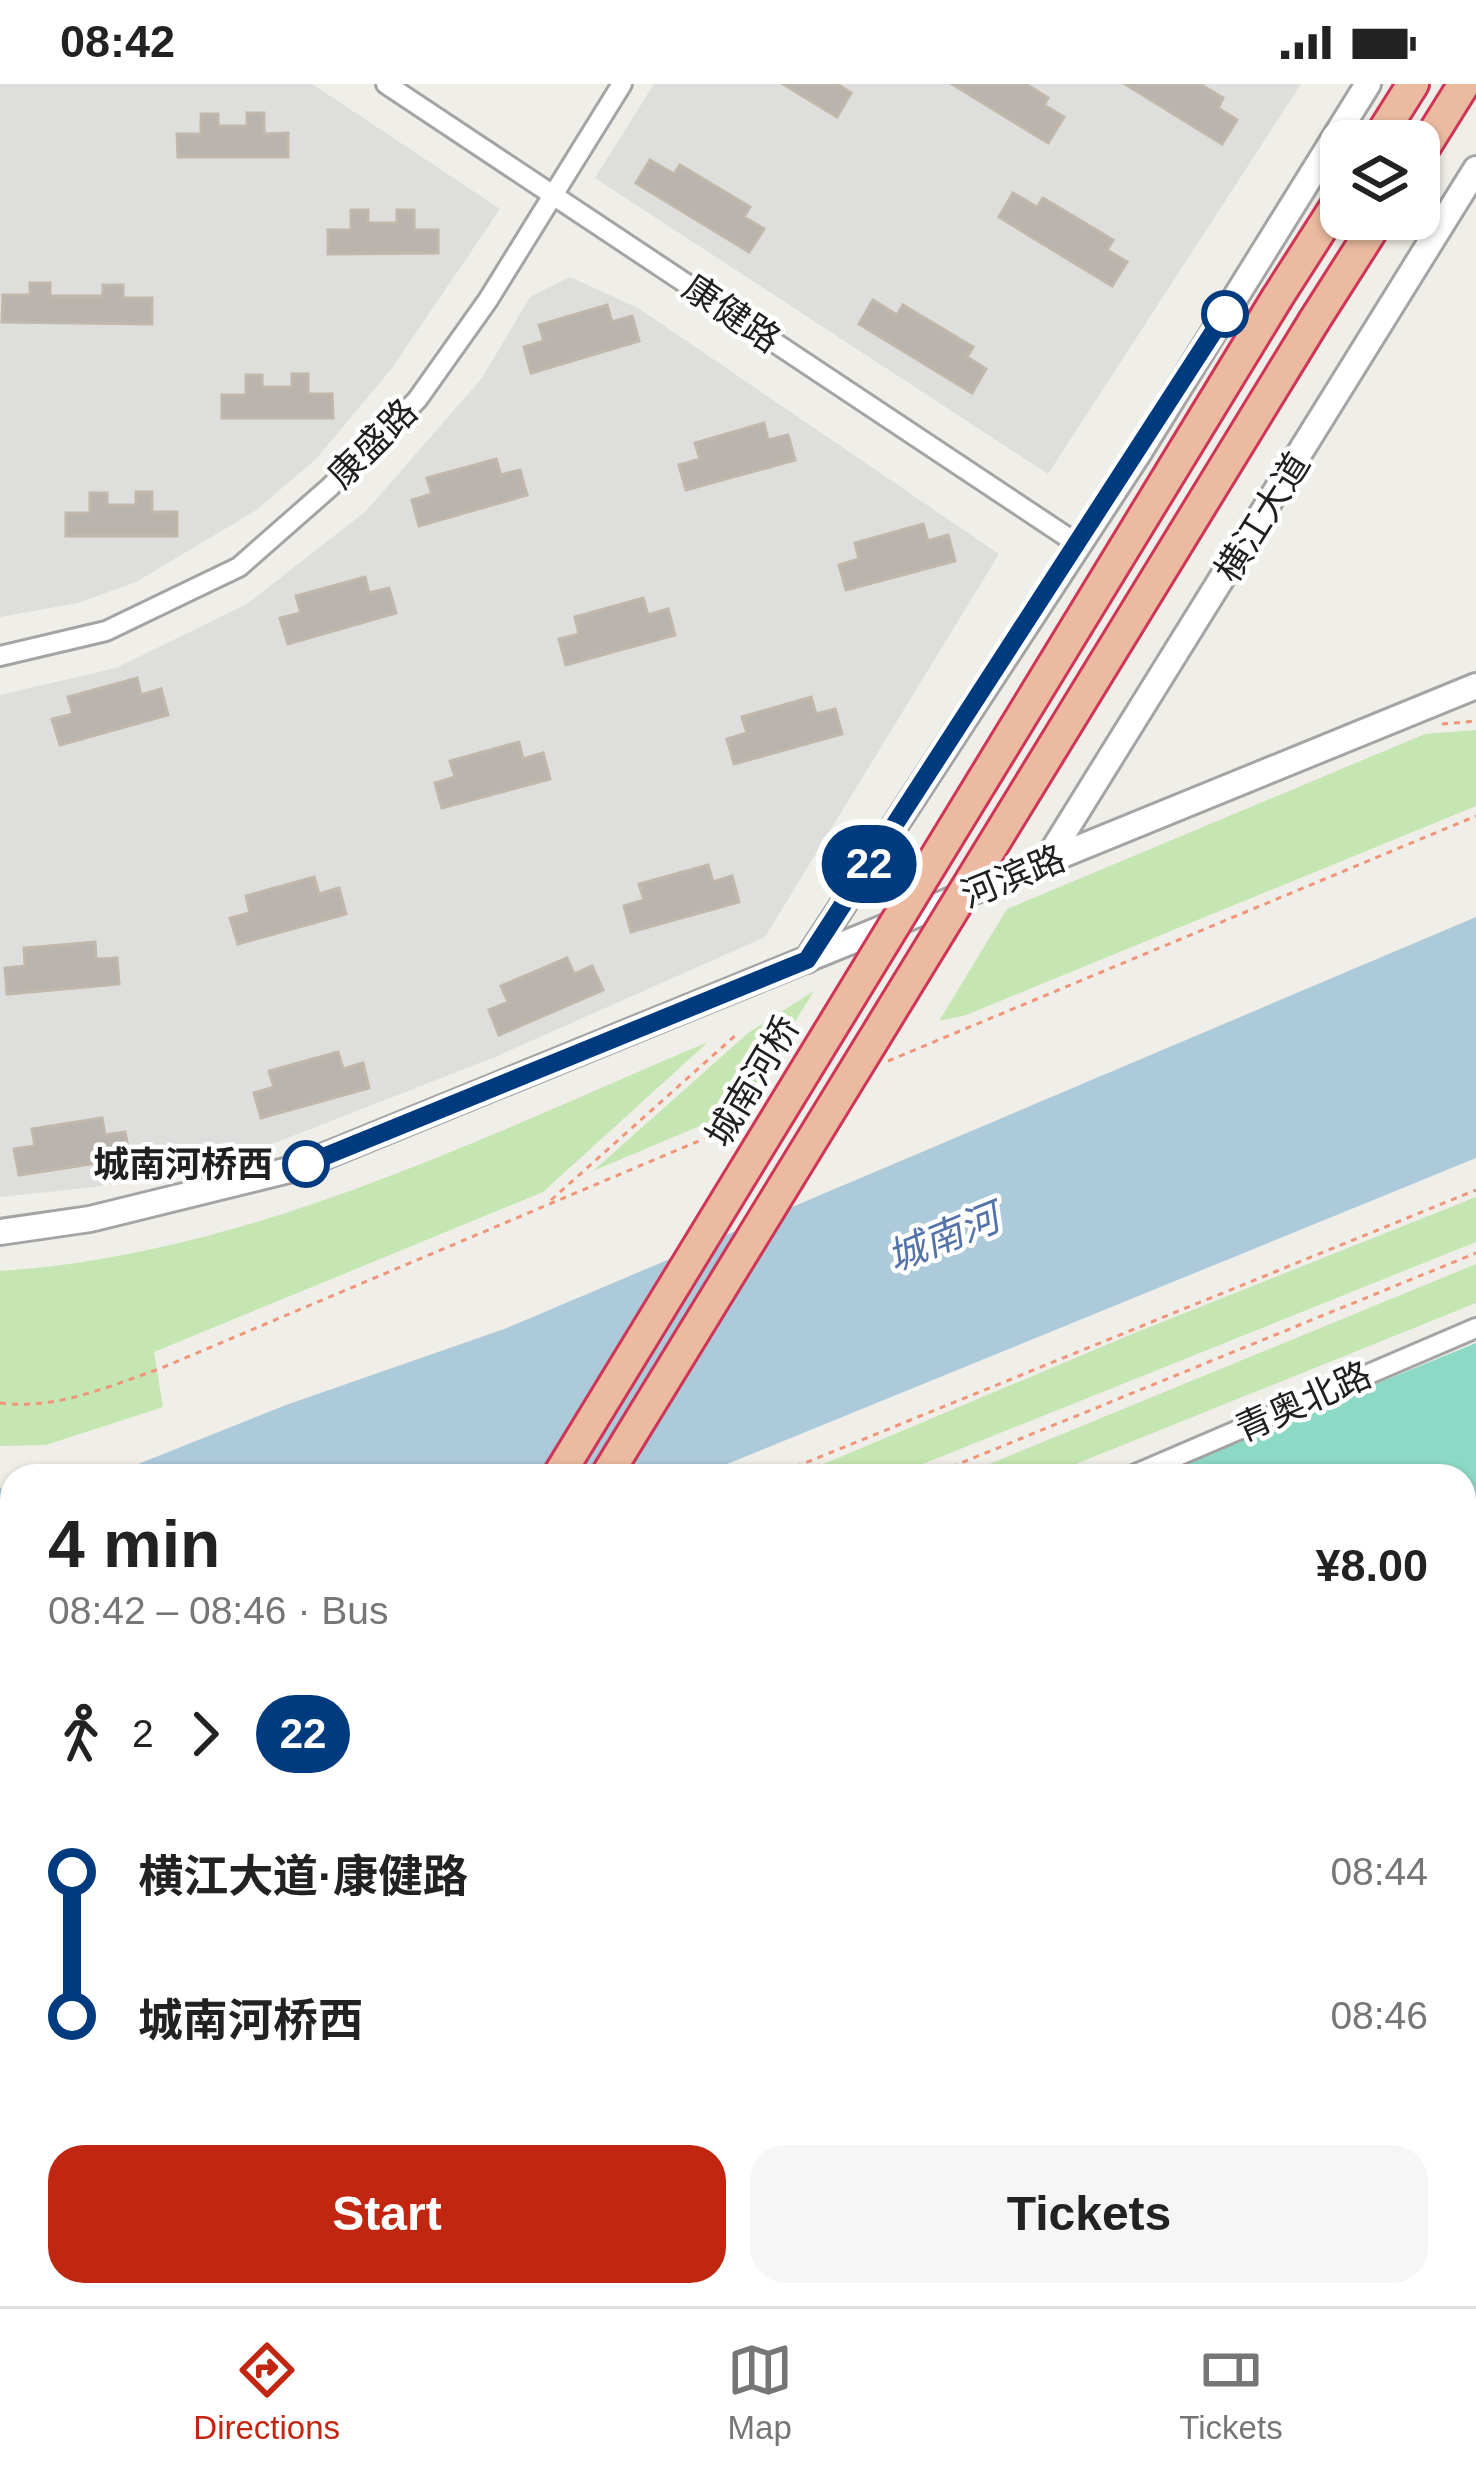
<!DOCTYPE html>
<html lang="en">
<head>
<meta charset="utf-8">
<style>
  :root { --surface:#fff; --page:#f6f6f6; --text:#222; --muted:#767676; --line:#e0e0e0; --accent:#c12610 }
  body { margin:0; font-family:Helvetica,"Noto Sans SC",sans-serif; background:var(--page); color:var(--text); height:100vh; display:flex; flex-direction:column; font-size:45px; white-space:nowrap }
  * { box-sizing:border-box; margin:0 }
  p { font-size:39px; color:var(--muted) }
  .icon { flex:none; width:66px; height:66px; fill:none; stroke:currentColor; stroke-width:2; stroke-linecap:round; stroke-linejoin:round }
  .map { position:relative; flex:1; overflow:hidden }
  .sheet { position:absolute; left:0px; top:1380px; width:1476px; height:843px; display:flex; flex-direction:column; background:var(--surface); border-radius:36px 36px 0 0; box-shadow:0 3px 9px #0004 }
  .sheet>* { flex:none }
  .badge { padding:0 24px; border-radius:39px; font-size:42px; line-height:78px }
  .fabs { position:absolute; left:1320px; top:36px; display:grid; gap:24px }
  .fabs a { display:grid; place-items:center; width:120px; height:120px; border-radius:24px; background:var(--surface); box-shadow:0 3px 9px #0004; font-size:60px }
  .map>.badge { position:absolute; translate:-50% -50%; box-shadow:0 0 0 6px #fff }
  .legs { display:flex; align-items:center; gap:18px; height:132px; padding:0 48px; font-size:39px }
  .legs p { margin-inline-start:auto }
  .summary { display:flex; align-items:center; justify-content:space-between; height:204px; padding:0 48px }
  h1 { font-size:66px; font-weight:700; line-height:90px }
  .action { display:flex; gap:24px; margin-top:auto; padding:24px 48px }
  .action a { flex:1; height:138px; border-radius:36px; background:var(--accent); color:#fff; font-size:48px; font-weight:700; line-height:138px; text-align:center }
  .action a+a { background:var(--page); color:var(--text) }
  ul { padding:0 48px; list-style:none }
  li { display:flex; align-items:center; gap:42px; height:144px; font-size:45px }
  li i { display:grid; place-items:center; width:18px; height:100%; margin:0 15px; background:currentColor }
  li i::after { content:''; width:30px; height:30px; margin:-15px; border:9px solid; border-radius:50%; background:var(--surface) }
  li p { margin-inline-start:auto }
  li:first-child i { background:linear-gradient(#0000 50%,currentColor 0) }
  li:last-child i { background:linear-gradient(currentColor 50%,#0000 0) }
  .status { display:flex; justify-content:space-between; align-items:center; height:84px; padding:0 60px; background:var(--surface); direction:ltr }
  .status svg { height:33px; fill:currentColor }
  .tab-bar { display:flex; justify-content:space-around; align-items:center; height:168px; border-top:3px solid var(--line); background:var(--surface); font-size:33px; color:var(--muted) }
  .tab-bar a { display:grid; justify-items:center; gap:6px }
  .tab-bar .active { color:var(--accent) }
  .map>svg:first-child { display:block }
  .residential { fill:#dededd }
  .grass { fill:#c5e6b2 }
  .pitch { fill:#8cd9c5 }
  .water { fill:#accada }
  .building { fill:#b9b4ad; stroke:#c1b7ab; stroke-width:3 }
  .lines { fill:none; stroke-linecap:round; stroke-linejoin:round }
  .minor-casing { stroke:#a4a4a4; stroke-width:24 }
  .tertiary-casing { stroke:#a4a4a4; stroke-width:30 }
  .trunk-casing { stroke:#ce3556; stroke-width:36 }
  .path { stroke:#ef9579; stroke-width:3; stroke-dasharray:6 6; stroke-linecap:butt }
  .minor { stroke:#fff; stroke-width:18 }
  .tertiary { stroke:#fff; stroke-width:24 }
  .trunk { stroke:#ebbaa1; stroke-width:30 }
  .trunk-bridge-casing { stroke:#ce3556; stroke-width:36; stroke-linecap:butt }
  .trunk-bridge { stroke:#ebbaa1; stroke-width:30 }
  .line-1-casing { stroke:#fff; stroke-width:27 }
  .line-1 { stroke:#003b80; stroke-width:18 }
  .stop-1-dot { fill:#fff; stroke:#003b80; stroke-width:6 }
  .labels { text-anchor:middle; stroke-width:9; stroke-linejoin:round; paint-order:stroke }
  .street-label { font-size:36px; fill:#202020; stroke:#fff }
  .stop-label { font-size:36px; font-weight:bold; fill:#202020; stroke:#fff; text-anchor:end }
  .water-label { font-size:39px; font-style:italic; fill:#5373a9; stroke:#fff }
</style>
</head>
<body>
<div class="status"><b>08:42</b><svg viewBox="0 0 49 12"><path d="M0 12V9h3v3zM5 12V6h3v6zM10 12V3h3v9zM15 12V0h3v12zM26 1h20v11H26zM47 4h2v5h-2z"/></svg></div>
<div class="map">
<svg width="1476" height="2222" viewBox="0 0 1476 2222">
  <rect width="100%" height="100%" fill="#f0eee8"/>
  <path class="residential" d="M0,0H312L500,125L392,284L316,375L255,427L136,498L78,519L0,533Z
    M654,0H1301L1048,390L595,94Z
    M570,193L638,224L999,470L765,853L495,973L241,1072L95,1103L0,1113V611L116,584L247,520L366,427L482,294L530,213Z
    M267,2211H1045L1048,2222H260Z"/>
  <path class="grass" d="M1476,646V722L966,931L939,937L1007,825L1425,650Z
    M814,907L740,1025L593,1087L748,949Z
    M708,958L543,1108L154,1268L163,1323L46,1361L0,1362V1187C249,1171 482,1053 708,958Z
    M1476,1113V1158L893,1392H795L1132,1250Z
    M1476,1180V1219L1046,1392H960Z
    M12,2027V2174L0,2195V2049Z"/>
  <path class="pitch" d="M1476,1259V2222H1147L1144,2211H1464V1392H1151Z"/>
  <path class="water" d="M1476,833V1074L698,1392H108L286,1321L507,1244Z
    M0,1404L12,1407V1661L0,1662Z"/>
  <path class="building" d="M783,0H837L851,9L837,33Z
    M952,0H1026L1048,14L1044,21L1064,33L1048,59Z
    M1125,0H1200L1223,14L1218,24L1237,36L1222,60Z
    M247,29H264V50L288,49V73H178L177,50H201V30H218V42H247Z
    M650,76L674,90L680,81L750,123L744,133L764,145L749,168L636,99Z
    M1013,109L1037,123L1043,114L1113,156L1107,166L1127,178L1112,202L999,133Z
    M351,126H368V139H397V126H414V146H438V169L328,170V146H351Z
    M30,199H50V212H103V201H123V214H152V240L2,238L3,211H30Z
    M873,216L897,231L903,221L973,263L967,273L986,285L972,309L859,240Z
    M607,221L612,238L632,232L639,257L531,289L524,263L544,257L539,241Z
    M292,290H308V310H332L333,334H222V311H246V291H262V303H292Z
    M764,339L768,356L788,351L795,376L686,406L679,381L700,375L695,359Z
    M496,375L501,391L520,386L527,411L419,442L412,416L432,410L427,394Z
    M136,408H152V428H177V452H66V429H90V409H107V421H136Z
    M923,440L928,457L948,451L955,477L846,506L839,481L859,475L855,459Z
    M365,493L369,509L389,504L396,529L288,560L280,534L301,529L296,512Z
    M643,514L648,531L668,525L675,551L566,581L559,555L579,550L575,533Z
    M137,594L141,611L161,605L168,631L60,661L52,635L73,630L68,613Z
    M811,613L816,630L835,625L842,650L734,680L727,655L747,649L742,633Z
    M519,658L523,675L543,669L550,695L442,724L435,699L455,693L450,677Z
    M708,781L713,798L732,792L739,818L631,848L624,822L644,816L639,800Z
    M314,793L319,810L339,804L346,830L238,860L230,834L250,829L246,812Z
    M95,858L96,875L117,874L119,900L7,910L5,884L25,882L24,864Z
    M567,874L574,890L592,882L603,906L499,951L489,926L508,918L501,902Z
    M338,968L343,985L363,979L369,1004L261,1034L254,1009L274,1003L269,987Z
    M102,1034L105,1051L125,1048L130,1074L19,1091L14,1065L35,1062L32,1045Z"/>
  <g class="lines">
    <g class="minor-casing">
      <path id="minor" d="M386,0L1076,459
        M0,572L106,547L239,483L330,403L417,316L488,216L622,0
        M1131,1392L1476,1244
        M0,1805H12
        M1108,2211L1111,2222"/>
    </g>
    <g class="tertiary-casing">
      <path id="tertiary" d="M1045,779L1476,85
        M807,876L1138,370L1368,0
        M0,1148L90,1135L293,1085L1476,602
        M64,2222L69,2211"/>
    </g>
    <g class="trunk-casing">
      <path id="trunk" d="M1377,57L1413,0
        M1419,72L1464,0
        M1277,214L1341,114
        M1314,237L1379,135
        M44,2222L49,2211
        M83,2222L89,2211
        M118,2222L124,2211
        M151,2222L157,2211"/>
    </g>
    <path class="path" d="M1442,640L1476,637
      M888,977L1476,732
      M551,1116L737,950
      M0,1319C56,1326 107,1303 159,1285L746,1037
      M773,1392L1476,1106
      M929,1392L1476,1169
      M0,1700L12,1699
      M0,1746H12
      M331,2211H358
      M522,2211L544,2222
      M949,2211L975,2215L993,2211
      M281,2222L282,2211
      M415,2222L417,2211
      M552,2222L562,2211
      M835,2222L848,2211
      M909,2222L927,2212L942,2211"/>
    <use href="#minor" class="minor"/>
    <use href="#tertiary" class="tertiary"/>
    <use href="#trunk" class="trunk"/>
    <g class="trunk-bridge-casing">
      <path id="trunk-bridge" d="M558,1392L1277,214
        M606,1392L1314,237"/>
    </g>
    <use href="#trunk-bridge" class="trunk-bridge"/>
  </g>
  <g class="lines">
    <g class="line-1-casing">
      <path id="line-1" d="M306,1080L807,876L1225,230"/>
    </g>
    <use href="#line-1" class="line-1"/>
  </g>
  <g class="stop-1-dot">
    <circle cx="1225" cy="230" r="21"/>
    <circle cx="306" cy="1080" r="21"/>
  </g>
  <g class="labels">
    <g class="street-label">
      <text transform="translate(732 229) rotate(34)" y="13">康健路</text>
      <text transform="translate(372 359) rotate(-45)" y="13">康盛路</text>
      <text transform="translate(1262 433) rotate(-58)" y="13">横江大道</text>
      <text transform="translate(1013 792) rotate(-22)" y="13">河滨路</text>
      <text transform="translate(752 997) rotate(-59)" y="13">城南河桥</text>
      <text transform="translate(1303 1317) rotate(-24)" y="13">青奥北路</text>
    </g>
    <g class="stop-label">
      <text x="273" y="1093">城南河桥西</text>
    </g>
    <g class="water-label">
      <text transform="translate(943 1153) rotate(-22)" y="14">城南河</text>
    </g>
  </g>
</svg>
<div class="fabs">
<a><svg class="icon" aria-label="layers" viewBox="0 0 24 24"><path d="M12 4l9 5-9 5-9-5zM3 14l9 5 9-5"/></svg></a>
</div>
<b class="badge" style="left:869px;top:780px;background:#003b80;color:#fff">22</b>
<section class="sheet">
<div class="summary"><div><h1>4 min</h1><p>08:42 – 08:46 · Bus</p></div><b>¥8.00</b></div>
<div class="legs"><svg class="icon" aria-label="walk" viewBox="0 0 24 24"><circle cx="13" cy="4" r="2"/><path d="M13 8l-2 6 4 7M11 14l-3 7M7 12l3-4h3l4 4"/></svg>2<svg class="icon" aria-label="forward" viewBox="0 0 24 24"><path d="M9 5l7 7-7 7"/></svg><b class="badge" style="background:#003b80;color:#fff">22</b></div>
<ul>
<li><i style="color:#003b80"></i><b>横江大道·康健路</b><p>08:44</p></li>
<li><i style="color:#003b80"></i><b>城南河桥西</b><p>08:46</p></li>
</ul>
<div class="action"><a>Start</a><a>Tickets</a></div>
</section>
</div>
<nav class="tab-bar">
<a class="active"><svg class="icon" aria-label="directions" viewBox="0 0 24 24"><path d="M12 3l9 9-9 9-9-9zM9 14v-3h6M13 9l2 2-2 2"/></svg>Directions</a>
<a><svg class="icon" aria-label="map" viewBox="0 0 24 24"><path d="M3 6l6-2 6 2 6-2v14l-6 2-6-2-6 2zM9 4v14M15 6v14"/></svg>Map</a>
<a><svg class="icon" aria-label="tickets" viewBox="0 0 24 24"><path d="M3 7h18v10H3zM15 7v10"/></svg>Tickets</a>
</nav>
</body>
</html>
